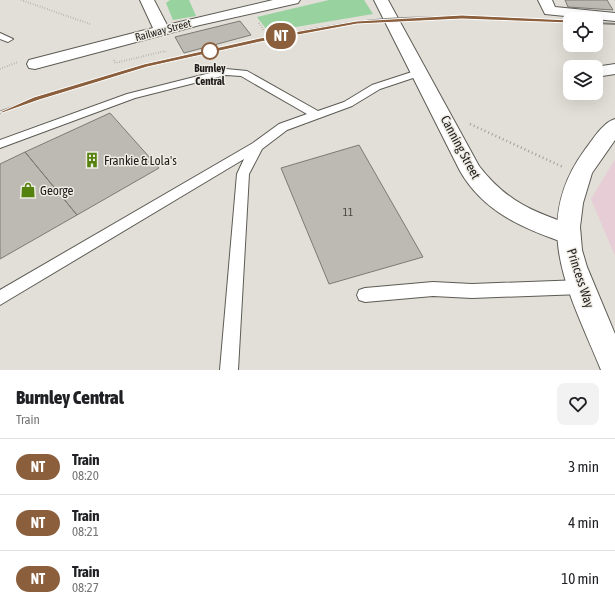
<!DOCTYPE html>
<html lang="en">
<head>
<meta charset="utf-8">
<style>
  :root { --surface:#fff; --page:#f2f2f2; --text:#202124; --muted:#757577; --line:#e0e0e0 }
  body { margin:0; font-family:"Asap Condensed",sans-serif; background:var(--page); color:var(--text); height:100vh; display:flex; flex-direction:column; font-size:15px; white-space:nowrap }
  * { box-sizing:border-box; margin:0 }
  p { font-size:13px; color:var(--muted) }
  .icon { flex:none; width:22px; height:22px; fill:none; stroke:currentColor; stroke-width:2; stroke-linecap:round; stroke-linejoin:round }
  .map { position:relative; height:370px; overflow:hidden }
  .side { display:flex; flex-direction:column; background:var(--surface); flex:1 }
  .side>* { flex:none }
  .badge { padding:0 8px; border-radius:13px; font-size:14px; line-height:26px }
  .controls { position:absolute; left:563px; top:12px; display:grid; gap:8px }
  .controls a { display:grid; place-items:center; width:40px; height:40px; border-radius:8px; background:var(--surface); box-shadow:0 4px 16px #0002; font-size:20px }
  .map>.badge { position:absolute; translate:-50% -50%; box-shadow:0 0 0 2px #fff }
  .round { display:grid; place-items:center; flex:none; width:42px; height:42px; border-radius:8px; background:var(--page) }
  .head { display:flex; align-items:center; justify-content:space-between; height:68px; padding:0 16px }
  h1 { font-size:19px; font-weight:800; line-height:30px }
  ul { padding:0; list-style:none }
  li { display:flex; align-items:center; gap:12px; height:56px; padding:0 16px; border-top:1px solid var(--line) }
  li div { flex:1 }
  li b { display:block; font-size:15px }
  li em { font-style:normal }
  li .badge { min-width:44px; font-weight:700; text-align:center }
  .map>svg:first-child { display:block }
  .education { fill:#e7cdd5 }
  .green { fill:#97d29f }
  .building { fill:#bdbab3; stroke:#7c7a74 }
  .lines { fill:none; stroke-linecap:round; stroke-linejoin:round }
  .service-casing { stroke:#5d5b54; stroke-width:2 }
  .minor-casing { stroke:#5d5b54; stroke-width:2 }
  .secondary-casing { stroke:#5d5b54; stroke-width:2 }
  .path-far1 { stroke:#9f9d97; stroke-width:2; stroke-dasharray:0.5 2; stroke-linecap:butt }
  .path { stroke:#9f9d97; stroke-width:2.5; stroke-dasharray:1 3; stroke-linecap:butt }
  .service { fill:#fff; fill-rule:evenodd }
  .minor { fill:#fff; fill-rule:evenodd }
  .secondary { fill:#fff; fill-rule:evenodd }
  .rail-far1 { stroke:#83817c; stroke-width:2 }
  .rail { stroke:#83817c; stroke-width:3 }
  .line { fill:#8b5e3c; stroke:#fff }
  .stop-dot { fill:#fff; stroke:#8b5e3c; stroke-width:2 }
  .labels { text-anchor:middle; stroke-width:3; stroke-linejoin:round; paint-order:stroke }
  .far-street-label { font-size:11px; fill:#1d1c1a; stroke:#eeece4 }
  .far-stop-label { font-size:11px; font-weight:bold; fill:#1d1c1a; stroke:#eeece4 }
  .number-label { font-size:11px; fill:#454440 }
  .street-label { font-size:13px; fill:#1d1c1a; stroke:#eeece4 }
  .poi-label { font-size:13px; fill:#1d1c1a; stroke:#eeece4; text-anchor:start }
</style>
</head>
<body>
<div class="map">
<svg width="615" height="370" viewBox="0 0 615 370">
  <rect width="100%" height="100%" fill="#e1dfd7"/>
  <path class="education" d="M615,159V256L591,199Z"/>
  <path class="green" d="M170,0H189L196,16L173,20L166,3Z
    M329,0H364L373,14L272,31L270,30H267L257,17Z"/>
  <path class="building" d="M565,0H607L613,10L568,7Z
    M240,21L251,35L184,53L175,37Z
    M110,113L159,168L77,215L25,152Z
    M359,145L423,257L329,284L281,168Z
    M25,152L77,215L0,259V164Z"/>
  <g class="lines">
    <g class="service-casing">
      <path id="service" d="M0,33L13,39L8,42L0,39Z
        M226,69L247,71L318,111L344,102L372,85L421,69L426,72L425,74L380,89L352,106L287,130L262,149L249,174L238,370H220L237,174L244,159L0,305V290L253,143L279,124L307,114L241,76L226,75L135,98L0,148V140L127,94Z
        M582,280L587,282L590,287L587,292L582,294L472,298L433,296L365,302L359,300L357,295L359,290L365,288L433,282L472,284Z"/>
    </g>
    <g class="minor-casing">
      <path id="minor" d="M140,0H154L167,25L273,0H300L298,3L200,25L35,69L29,68L27,64L29,60L153,28Z
        M374,0H388L479,166C508,203 534,212 577,227L580,234L577,241L568,244C525,229 484,213 460,171Z
        M538,0H552L555,7L615,13V21L545,14Z
        M615,64V74L596,77L595,67Z"/>
    </g>
    <g class="secondary-casing">
      <path id="secondary" d="M615,119V140L592,173L583,203L580,227L582,250L587,267L615,334V370H601C571,296 529,227 584,151C592,141 602,123 615,119Z"/>
    </g>
    <path class="path-far1" d="M21,0L90,24
      M259,23L264,31
      M114,60L115,63L165,51L166,53
      M0,69L18,62"/>
    <path class="path" d="M470,124L563,167"/>
    <use href="#service" class="service"/>
    <use href="#minor" class="minor"/>
    <use href="#secondary" class="secondary"/>
    <path class="rail-far1" d="M596,23L615,24
      M47,95C112,73 179,57 246,43C292,33 338,23 386,19C447,15 509,19 570,22"/>
    <path class="rail" d="M0,112L50,94"/>
  </g>
  <path class="line" d="M462,15L570,20L573,22L570,23L462,19L357,24L260,42L147,67L39,100L2,113L0,112L34,97L144,64L260,38L357,21Z"/>
  <defs>
    <g id="building-bare" transform="scale(1.2)"><path d="M-4-6H4V6H1V3H-1V6H-4ZM-2.5-4.3h1.7v1.8h-1.7ZM.8-4.3h1.7v1.8H.8ZM-2.5-1h1.7V.8h-1.7ZM.8-1h1.7V.8H.8Z" fill="#55820f" stroke="#eeece4" stroke-width="2.5" paint-order="stroke"/></g>
    <g id="shop-bare" transform="scale(1.2)"><path d="M-5-2.5h2.3a2.7 3.5 0 0 1 5.4 0H5L5.5 6h-11ZM-1.5-2.5h3a1.5 2.3 0 0 0-3 0Z" fill="#55820f" stroke="#eeece4" stroke-width="2.5" paint-order="stroke"/></g>
  </defs>
  <g fill-rule="evenodd">
    <use href="#building-bare" x="92" y="160"/>
    <use href="#shop-bare" x="28" y="190"/>
  </g>
  <circle class="stop-dot" cx="210" cy="51" r="8"/>
  <g class="labels">
    <g class="far-street-label">
      <text transform="translate(163 30) rotate(-15)" y="4">Railway Street</text>
    </g>
    <g class="far-stop-label">
      <text x="210" y="72">Burnley<tspan x="210" dy="13">Central</tspan></text>
    </g>
    <g class="number-label">
      <text x="348" y="216">11</text>
    </g>
    <g class="street-label">
      <text transform="translate(461 147) rotate(62)" y="5">Canning Street</text>
      <text transform="translate(581 278) rotate(72)" y="5">Princess Way</text>
    </g>
    <g class="poi-label">
      <text x="104" y="165">Frankie &amp; Lola's</text>
      <text x="40" y="195">George</text>
    </g>
  </g>
</svg>
<div class="controls">
<a><svg class="icon" aria-label="locate" viewBox="0 0 24 24"><circle cx="12" cy="12" r="6"/><path d="M12 2v4M12 18v4M2 12h4M18 12h4"/></svg></a>
<a><svg class="icon" aria-label="layers" viewBox="0 0 24 24"><path d="M12 4l9 5-9 5-9-5zM3 14l9 5 9-5"/></svg></a>
</div>
<b class="badge" style="left:281px;top:36px;background:#8b5e3c;color:#fff">NT</b>
</div>
<section class="side">
<div class="head"><div><h1>Burnley Central</h1><p>Train</p></div><a class="round"><svg class="icon" aria-label="heart" viewBox="0 0 24 24"><path d="M12 20l-8-8c-3-5 5-10 8-4 3-6 11-1 8 4z"/></svg></a></div>
<ul>
<li><span class="badge" style="background:#8b5e3c;color:#fff">NT</span><div><b>Train</b><p>08:20</p></div><em>3 min</em></li>
<li><span class="badge" style="background:#8b5e3c;color:#fff">NT</span><div><b>Train</b><p>08:21</p></div><em>4 min</em></li>
<li><span class="badge" style="background:#8b5e3c;color:#fff">NT</span><div><b>Train</b><p>08:27</p></div><em>10 min</em></li>
</ul>
</section>
</body>
</html>
